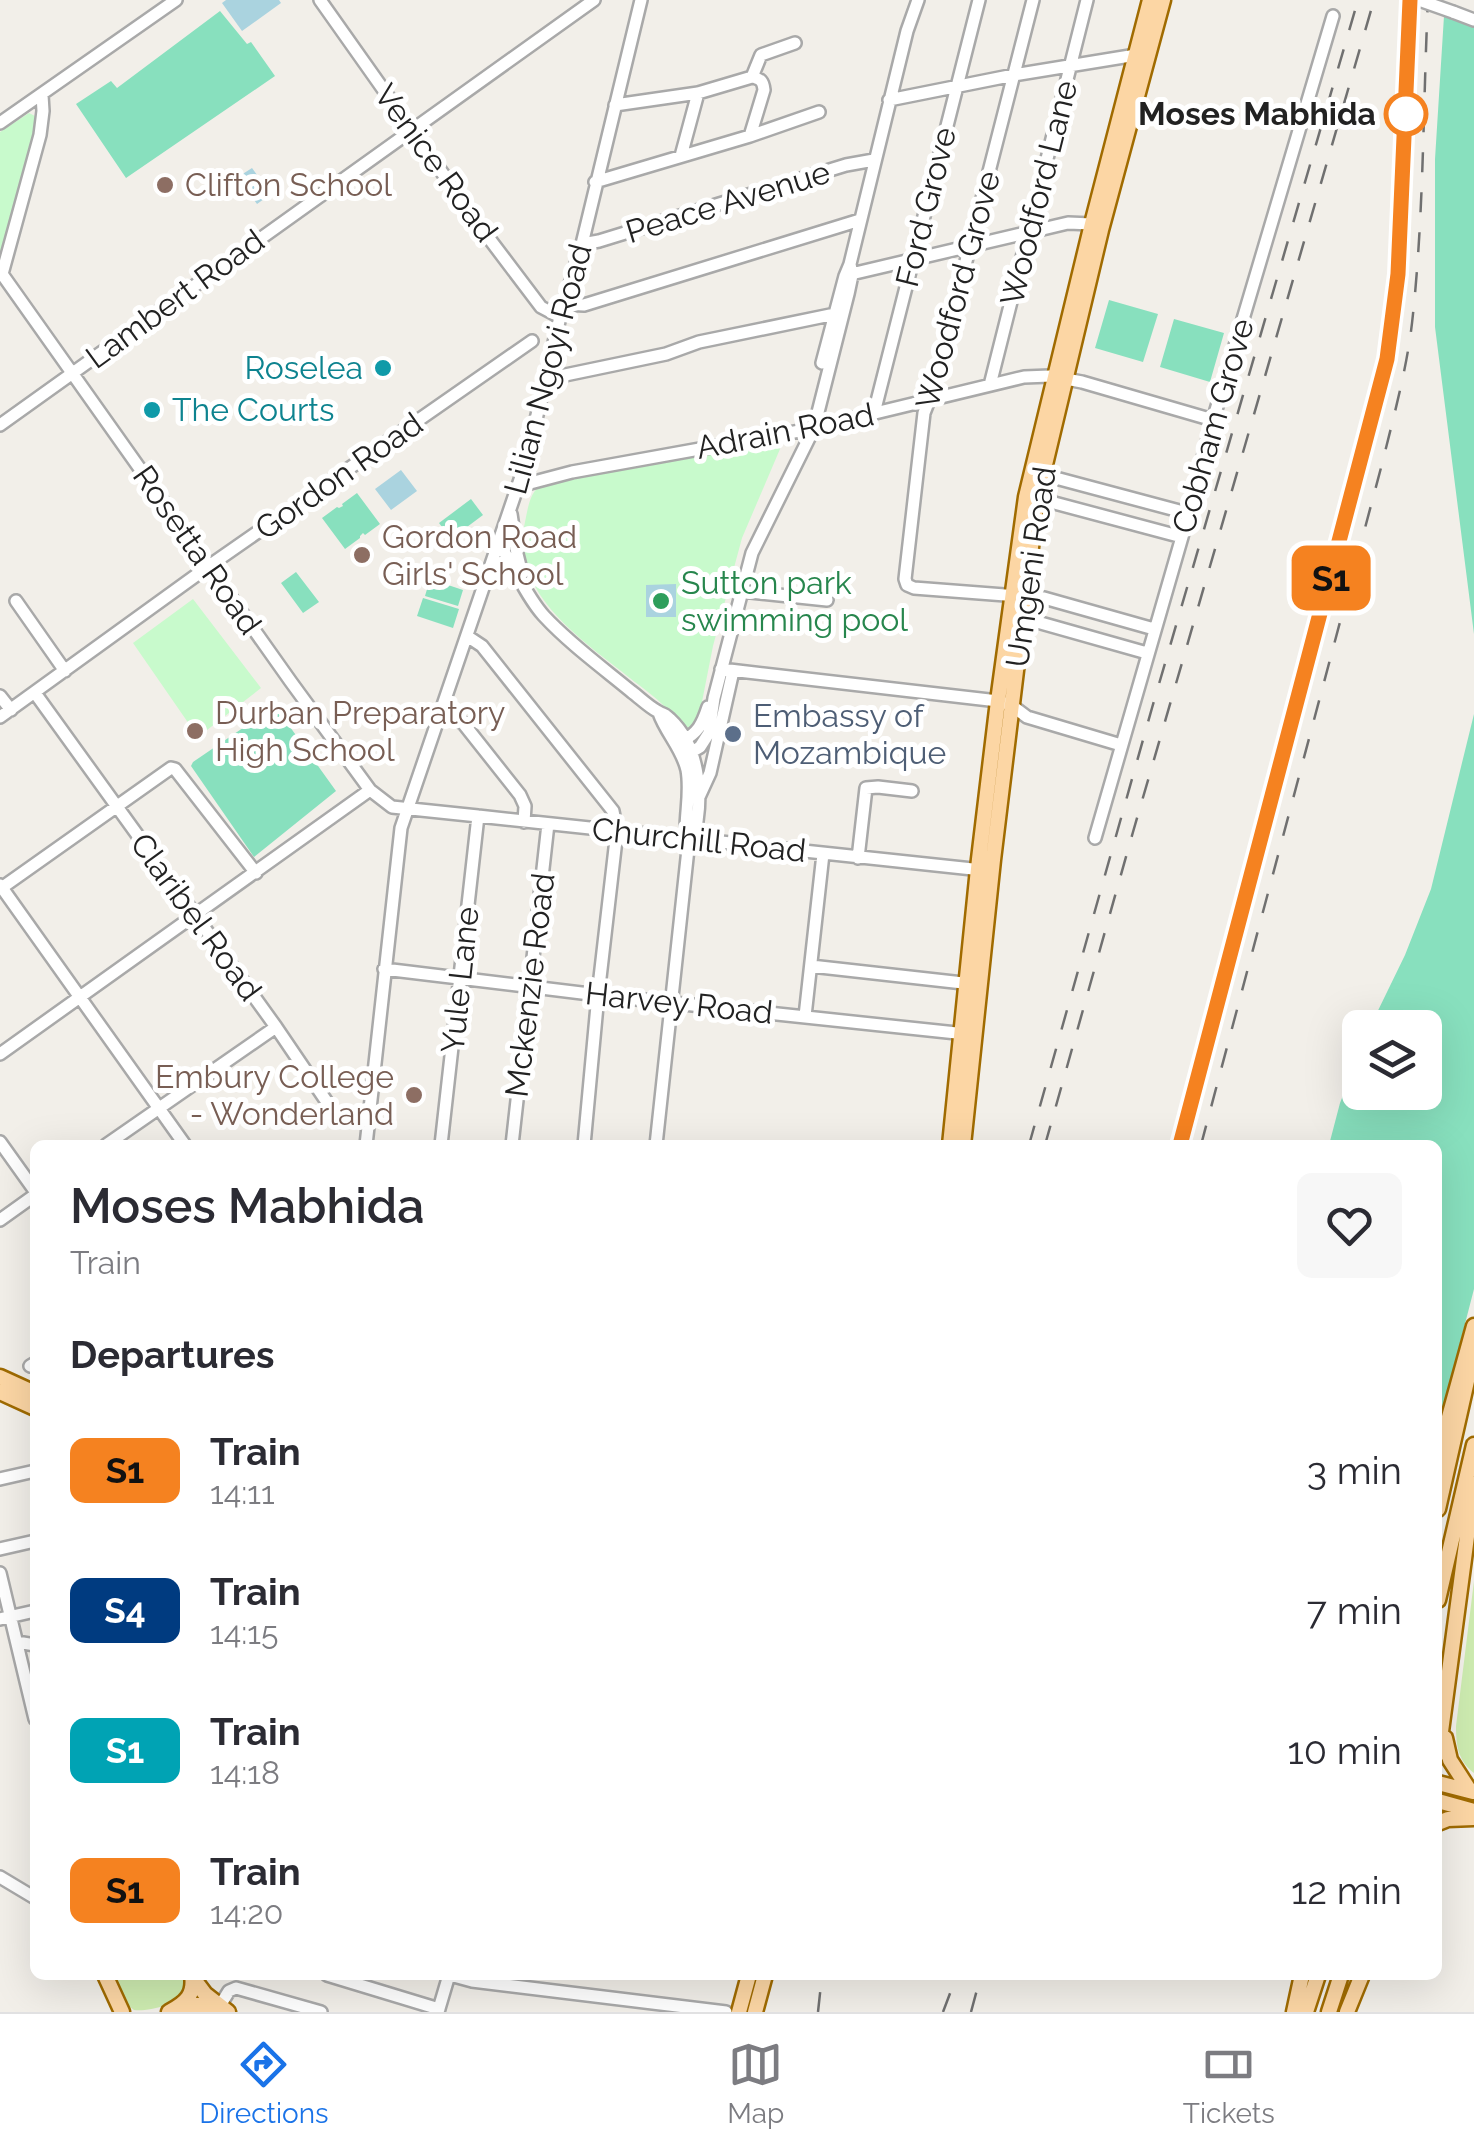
<!DOCTYPE html>
<html lang="en">
<head>
<meta charset="utf-8">
<style>
  :root { --surface:#fff; --page:#f7f7f7; --text:#2b2b33; --muted:#7c7c81; --line:#e1e1e2; --accent:#1a73e8 }
  body { margin:0; font-family:Raleway,sans-serif; background:var(--page); color:var(--text); height:100vh; display:flex; flex-direction:column; font-size:38px; white-space:nowrap }
  * { box-sizing:border-box; margin:0 }
  p { font-size:32px; color:var(--muted) }
  .icon { flex:none; width:55px; height:55px; fill:none; stroke:currentColor; stroke-width:2; stroke-linecap:round; stroke-linejoin:round }
  .map { position:relative; flex:1; overflow:hidden }
  .drawer { position:absolute; left:30px; top:1140px; width:1412px; height:840px; display:flex; flex-direction:column; background:var(--surface); border-radius:15px; box-shadow:0 10px 40px #0002 }
  .drawer>* { flex:none }
  .badge { padding:0 20px; border-radius:15px; font-size:35px; line-height:65px }
  .fabs { position:absolute; left:1342px; top:1010px; display:grid; gap:20px }
  .fabs a { display:grid; place-items:center; width:100px; height:100px; border-radius:15px; background:var(--surface); box-shadow:0 10px 40px #0002; font-size:50px }
  .map>.badge { position:absolute; translate:-50% -50%; box-shadow:0 0 0 5px #fff }
  h2 { padding:0 40px; font-size:38px; line-height:90px }
  .round { display:grid; place-items:center; flex:none; width:105px; height:105px; border-radius:15px; background:var(--page) }
  .overview { display:flex; align-items:center; justify-content:space-between; height:170px; padding:0 40px }
  h1 { font-size:48px; font-weight:600; line-height:75px }
  ul { padding:0; list-style:none }
  li { display:flex; align-items:center; gap:30px; height:140px; padding:0 40px }
  li div { flex:1 }
  li b { display:block; font-size:38px }
  li em { font-style:normal }
  li .badge { min-width:110px; font-weight:700; text-align:center }
  .tabs { display:flex; justify-content:space-around; align-items:center; height:140px; border-top:2px solid var(--line); background:var(--surface); font-size:28px; color:var(--muted) }
  .tabs a { display:grid; justify-items:center; gap:5px }
  .tabs .active { color:var(--accent) }
  .map>svg:first-child { display:block }
  .grass { fill:#cdebb0 }
  .park { fill:#c8facc }
  .pitch { fill:#88e0be }
  .water { fill:#aad3df }
  .lines { fill:none; stroke-linecap:round; stroke-linejoin:round }
  .minor-casing { stroke:#a9a9a9; stroke-width:16 }
  .major-casing { stroke:#a06b00; stroke-width:19 }
  .minor { stroke:#fff; stroke-width:11 }
  .major { stroke:#fcd6a4; stroke-width:14 }
  .rail { stroke:#707070; stroke-width:2.5; stroke-dasharray:20 20; stroke-linecap:butt }
  .minor-bridge-casing { stroke:#a9a9a9; stroke-width:16; stroke-linecap:butt }
  .minor-bridge { stroke:#fff; stroke-width:11 }
  .line-casing { stroke:#fff; stroke-width:22 }
  .line { stroke:#f58220; stroke-width:15 }
  .stop-dot { fill:#fff; stroke:#f58220; stroke-width:5 }
  .education-dot { fill:#8d6e63; stroke:#fff; stroke-width:4 }
  .culture-dot { fill:#0f9aa8; stroke:#fff; stroke-width:4 }
  .leisure-dot { fill:#2e9e5b; stroke:#fff; stroke-width:4 }
  .service-dot { fill:#5c6f8a; stroke:#fff; stroke-width:4 }
  .labels { text-anchor:middle; stroke-width:10; stroke-linejoin:round; paint-order:stroke }
  .stop-label { font-size:32px; font-weight:bold; fill:#222; stroke:#fff; text-anchor:end }
  .street-label { font-size:32px; fill:#222; stroke:#fff }
  .education-label { font-size:32px; fill:#785e54; stroke:#fff; text-anchor:start }
  .culture-label { font-size:32px; fill:#0d838f; stroke:#fff; text-anchor:end }
  .leisure-label { font-size:32px; fill:#27864d; stroke:#fff; text-anchor:start }
  .service-label { font-size:32px; fill:#4e5e75; stroke:#fff; text-anchor:start }
</style>
</head>
<body>
<div class="map">
<svg width="1474" height="2012" viewBox="0 0 1474 2012">
  <rect width="100%" height="100%" fill="#f2efe9"/>
  <path class="grass" d="M1474,1581V1773C1458,1761 1456,1745 1456,1726Z
    M112,1975H184C186,1982 187,1985 184,1991C178,2005 147,2012 134,2010C123,2003 118,1985 112,1975Z"/>
  <path class="park" d="M29,113L35,116L36,127L0,260V132Z
    M764,442L778,445L780,449L742,538L713,646L698,722L692,729C677,724 674,715 663,705C656,698 647,691 639,685C590,645 508,596 525,522C528,508 529,496 539,486Z
    M193,599L261,688L198,737L133,643Z"/>
  <path class="pitch" d="M220,11L247,44L251,42L275,76L126,178L76,104L111,81L117,88Z
    M1444,16L1474,27V634L1435,327V159Z
    M1109,300L1158,314L1143,362L1095,348Z
    M1174,319L1224,333L1210,382L1160,367Z
    M357,493L380,524L365,535L363,533L360,536V538L345,549L322,518L337,507L339,508L343,506L342,504Z
    M471,499L483,515L451,539L439,523Z
    M296,572L319,602L303,613L281,583Z
    M430,579L463,590L458,606L425,596Z
    M423,598L459,609L453,628L417,616Z
    M275,706L336,791L254,857L191,766L193,762Z
    M1474,714V1289L1438,1428V1145H1329L1340,1103L1360,1052V1092H1425V1028L1370,1027L1405,955L1431,889Z"/>
  <path class="water" d="M226,0H279L281,3L242,31L222,3Z
    M252,168L271,194L257,204L238,177Z
    M401,470L417,491L391,510L375,489Z
    M676,584V617H646V585Z"/>
  <g class="lines">
    <g class="minor-casing">
      <path id="minor" d="M320,0L482,229L541,307L560,317
        M1033,0L933,390L924,413L905,579L907,585L914,588L1044,598L1154,629
        M1453,12L1474,20
        M752,77L761,55L795,43
        M889,100L1014,75L1136,55
        M615,105L698,93L752,77
        M0,123L176,0
        M750,136L764,90C763,81 761,79 752,77
        M681,156L698,93
        M595,182L750,136L819,112
        M582,244L599,241L846,165L874,160
        M2,274L291,682L370,790L392,807L478,816L982,870
        M2,274L40,135L43,111L42,95
        M847,275L1068,223L1092,224
        M564,304L584,305L860,220
        M822,363L845,276L850,264L907,31L918,0
        M546,379L666,354L699,342L835,314
        M990,385L1087,0
        M874,413L979,0
        M0,425L594,0
        M1037,473L1187,513
        M519,486L572,472L805,430L1024,377L1050,376L1082,382L1213,420
        M1032,497L1182,537
        M511,514L517,554L522,574
        M499,544C515,567 525,595 544,616C570,644 603,668 632,692C640,698 648,706 657,711C667,717 661,711 670,719C702,749 704,803 692,843
        M741,591L827,600
        M16,601L65,671
        M1016,616L1147,653
        M467,636L482,646L613,811L617,831L598,995L584,1145
        M721,669L998,701L1011,705L1027,717L1121,745
        M35,693L276,1027L333,1111L348,1120L369,1121
        M0,696L11,710
        M441,712L463,723L520,795L525,806L524,822
        M0,717L209,566L532,341
        M681,742C698,733 702,725 708,707
        M683,757L700,747L709,733L714,698L752,553L814,428L848,294L852,275L850,264
        M699,797L710,773L733,671
        M1095,838L1182,537L1213,420L1333,16
        M858,858L866,788L878,787L912,791
        M0,885L185,1145
        M0,889L171,768L175,769L256,873
        M811,966L972,984
        M384,969L598,995L966,1034
        M805,1016L823,854
        M0,1054L370,790
        M0,1142L35,1191
        M106,1145L276,1027
        M366,1145L401,828L526,462L560,317L582,244L641,0
        M441,1145L478,816
        M512,1145L548,824
        M656,1145L688,849C682,823 692,797 687,770C682,748 666,733 659,713
        M0,1220L35,1195
        M30,1366L35,1363
        M0,1479L35,1471
        M0,1549L35,1541
        M0,1573L35,1719
        M0,1619L35,1611
        M17,1642L35,1645
        M0,1877L35,1898
        M327,1975L439,2009
        M450,1975L472,1981L726,2012
        M216,2012L229,1991L236,1988L321,2012
        M438,2012L449,1975"/>
    </g>
    <g class="major-casing">
      <path id="major" d="M950,1145L979,859L998,701L1026,497L1092,224L1150,0
        M963,1145L993,860L1037,498L1101,230L1163,0
        M0,1377L35,1393
        M0,1392L35,1408
        M1438,1457L1474,1326
        M1438,1509L1474,1350
        M1438,1600L1474,1445
        M1445,1738L1450,1760L1470,1791
        M1438,1754L1474,1484
        M1438,1783L1473,1792
        M1438,1801L1474,1811
        M1438,1823L1448,1819L1474,1818
        M105,1975L122,2012
        M193,1978L205,1994L228,2012
        M184,2005H199L211,2012
        M169,2012C186,2003 195,1995 192,1975
        M739,2012L749,1975
        M755,2012L765,1975
        M1294,2012L1302,1975
        M1306,2012L1318,1975
        M1329,2012L1341,1975
        M1347,2012L1362,1975"/>
    </g>
    <use href="#minor" class="minor"/>
    <use href="#major" class="major"/>
    <path class="rail" d="M1029,1145L1152,708L1358,0
      M1045,1145L1133,832L1374,0
      M1180,1145L1364,451L1387,359L1397,289L1410,0
      M1201,1145L1382,464C1394,415 1408,365 1413,314C1424,210 1423,104 1428,0
      M818,2012L822,1975
      M943,2012L957,1975
      M971,2012L981,1975"/>
    <g class="minor-bridge-casing">
      <path id="minor-bridge" d="M1419,0L1453,12"/>
    </g>
    <use href="#minor-bridge" class="minor-bridge"/>
  </g>
  <g class="lines">
    <g class="line-casing">
      <path id="line" d="M1180,1145L1387,359L1398,274L1410,0"/>
    </g>
    <use href="#line" class="line"/>
  </g>
  <circle class="stop-dot" cx="1406" cy="114" r="20"/>
  <g class="education-dot">
    <circle cx="165" cy="185" r="10"/>
    <circle cx="362" cy="555" r="10"/>
    <circle cx="195" cy="731" r="10"/>
    <circle cx="414" cy="1095" r="10"/>
  </g>
  <g class="culture-dot">
    <circle cx="383" cy="368" r="10"/>
    <circle cx="152" cy="410" r="10"/>
  </g>
  <circle class="leisure-dot" cx="661" cy="601" r="10"/>
  <circle class="service-dot" cx="733" cy="734" r="10"/>
  <g class="labels">
    <g class="stop-label">
      <text x="1376" y="125">Moses Mabhida</text>
    </g>
    <g class="street-label">
      <text transform="translate(436 163) rotate(54)" y="11">Venice Road</text>
      <text transform="translate(1039 193) rotate(-76)" y="11">Woodford Lane</text>
      <text transform="translate(728 202) rotate(-17)" y="11">Peace Avenue</text>
      <text transform="translate(926 207) rotate(-76)" y="11">Ford Grove</text>
      <text transform="translate(958 290) rotate(-75)" y="11">Woodford Grove</text>
      <text transform="translate(175 299) rotate(-36)" y="11">Lambert Road</text>
      <text transform="translate(548 369) rotate(-75)" y="11">Lilian Ngoyi Road</text>
      <text transform="translate(1213 426) rotate(-74)" y="11">Cobham Grove</text>
      <text transform="translate(785 431) rotate(-11)" y="11">Adrain Road</text>
      <text transform="translate(339 476) rotate(-35)" y="11">Gordon Road</text>
      <text transform="translate(197 550) rotate(55)" y="11">Rosetta Road</text>
      <text transform="translate(1031 567) rotate(-82)" y="11">Umgeni Road</text>
      <text transform="translate(699 840) rotate(6)" y="11">Churchill Road</text>
      <text transform="translate(196 917) rotate(54)" y="11">Claribel Road</text>
      <text transform="translate(460 980) rotate(-84)" y="11">Yule Lane</text>
      <text transform="translate(530 985) rotate(-83)" y="11">Mckenzie Road</text>
      <text transform="translate(679 1003) rotate(6)" y="11">Harvey Road</text>
    </g>
    <g class="education-label">
      <text x="185" y="196">Clifton School</text>
      <text x="382" y="548">Gordon Road<tspan x="382" dy="37">Girls' School</tspan></text>
      <text x="215" y="724">Durban Preparatory<tspan x="215" dy="37">High School</tspan></text>
      <text x="394" y="1088" text-anchor="end">Embury College<tspan x="394" dy="37">- Wonderland</tspan></text>
    </g>
    <g class="culture-label">
      <text x="363" y="379">Roselea</text>
      <text x="172" y="421" text-anchor="start">The Courts</text>
    </g>
    <g class="leisure-label">
      <text x="681" y="594">Sutton park<tspan x="681" dy="37">swimming pool</tspan></text>
    </g>
    <g class="service-label">
      <text x="753" y="727">Embassy of<tspan x="753" dy="37">Mozambique</tspan></text>
    </g>
  </g>
</svg>
<div class="fabs">
<a><svg class="icon" aria-label="layers" viewBox="0 0 24 24"><path d="M12 4l9 5-9 5-9-5zM3 14l9 5 9-5"/></svg></a>
</div>
<b class="badge" style="left:1331px;top:578px;background:#f58220;color:#111">S1</b>
<section class="drawer">
<div class="overview"><div><h1>Moses Mabhida</h1><p>Train</p></div><a class="round"><svg class="icon" aria-label="heart" viewBox="0 0 24 24"><path d="M12 20l-8-8c-3-5 5-10 8-4 3-6 11-1 8 4z"/></svg></a></div>
<h2>Departures</h2>
<ul>
<li><span class="badge" style="background:#f58220;color:#111">S1</span><div><b>Train</b><p>14:11</p></div><em>3 min</em></li>
<li><span class="badge" style="background:#003b80;color:#fff">S4</span><div><b>Train</b><p>14:15</p></div><em>7 min</em></li>
<li><span class="badge" style="background:#00a3b4;color:#fff">S1</span><div><b>Train</b><p>14:18</p></div><em>10 min</em></li>
<li><span class="badge" style="background:#f58220;color:#111">S1</span><div><b>Train</b><p>14:20</p></div><em>12 min</em></li>
</ul>
</section>
</div>
<nav class="tabs">
<a class="active"><svg class="icon" aria-label="directions" viewBox="0 0 24 24"><path d="M12 3l9 9-9 9-9-9zM9 14v-3h6M13 9l2 2-2 2"/></svg>Directions</a>
<a><svg class="icon" aria-label="map" viewBox="0 0 24 24"><path d="M3 6l6-2 6 2 6-2v14l-6 2-6-2-6 2zM9 4v14M15 6v14"/></svg>Map</a>
<a><svg class="icon" aria-label="tickets" viewBox="0 0 24 24"><path d="M3 7h18v10H3zM15 7v10"/></svg>Tickets</a>
</nav>
</body>
</html>
